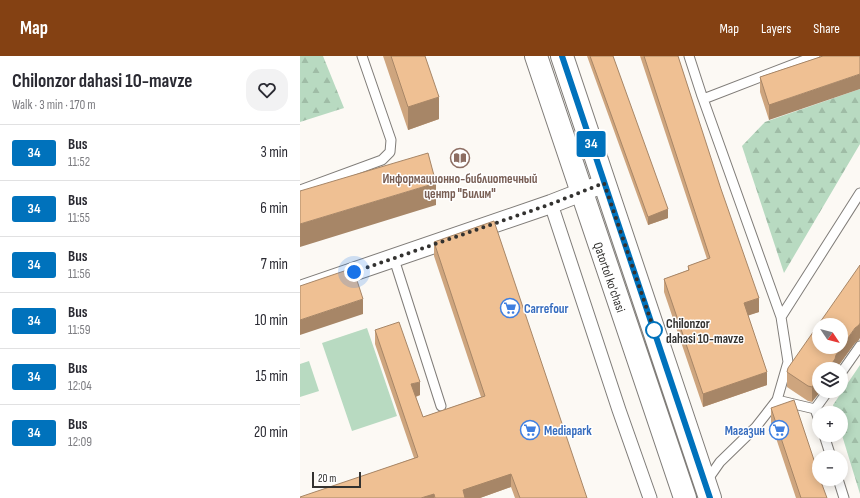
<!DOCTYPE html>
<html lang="en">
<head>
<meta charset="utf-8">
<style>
  :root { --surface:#fff; --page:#f2f2f3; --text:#2b2b33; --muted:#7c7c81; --line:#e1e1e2; --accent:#844113 }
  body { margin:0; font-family:"Sofia Sans Condensed",sans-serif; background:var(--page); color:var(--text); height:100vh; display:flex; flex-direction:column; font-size:15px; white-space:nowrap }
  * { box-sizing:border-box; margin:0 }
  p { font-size:13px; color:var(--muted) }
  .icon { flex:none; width:22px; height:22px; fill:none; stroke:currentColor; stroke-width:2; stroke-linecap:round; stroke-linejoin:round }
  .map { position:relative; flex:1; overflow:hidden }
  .drawer { display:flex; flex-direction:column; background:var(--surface); width:300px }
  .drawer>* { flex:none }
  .badge { padding:0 8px; border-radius:3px; font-size:14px; line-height:26px }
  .needle { width:26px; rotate:125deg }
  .controls { position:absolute; left:512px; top:262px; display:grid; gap:8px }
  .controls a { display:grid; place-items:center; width:36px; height:36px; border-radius:50%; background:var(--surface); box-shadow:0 2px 10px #0003; font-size:20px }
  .scale { position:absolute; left:12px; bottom:10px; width:49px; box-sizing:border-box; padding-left:4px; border:2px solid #333230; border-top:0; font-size:11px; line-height:14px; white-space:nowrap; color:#333230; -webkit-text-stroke:3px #fff; paint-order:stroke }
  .you { position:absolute; width:20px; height:20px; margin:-10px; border:3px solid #fff; border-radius:50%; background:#1a73e8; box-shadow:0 0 0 6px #1a73e833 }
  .map>.badge { position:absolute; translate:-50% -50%; box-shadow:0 0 0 2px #fff }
  .round { display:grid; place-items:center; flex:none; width:42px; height:42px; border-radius:16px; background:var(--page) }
  .head { display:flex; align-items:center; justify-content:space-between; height:68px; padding:0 12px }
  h1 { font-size:19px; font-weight:700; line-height:30px }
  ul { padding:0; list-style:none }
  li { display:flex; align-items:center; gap:12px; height:56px; padding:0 12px; border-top:1px solid var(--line) }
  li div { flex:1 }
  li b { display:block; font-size:15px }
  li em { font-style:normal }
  li .badge { min-width:44px; font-weight:700; text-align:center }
  header { display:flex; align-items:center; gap:24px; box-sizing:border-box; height:56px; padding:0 20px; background:var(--accent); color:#fff }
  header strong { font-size:19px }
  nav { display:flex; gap:22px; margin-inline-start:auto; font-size:14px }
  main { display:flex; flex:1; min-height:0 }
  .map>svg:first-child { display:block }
  .forest { fill:url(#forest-firs) }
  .pitch { fill:#b8dac1 }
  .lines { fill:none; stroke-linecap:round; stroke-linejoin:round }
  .service-casing { stroke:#807d79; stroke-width:11 }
  .pedestrian-casing { stroke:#807d79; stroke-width:15 }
  .minor-casing { stroke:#807d79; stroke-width:20 }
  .secondary-casing { stroke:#807d79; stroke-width:24 }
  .service { stroke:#fff; stroke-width:9 }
  .pedestrian { stroke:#fff; stroke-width:13 }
  .minor { stroke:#fff; stroke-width:18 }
  .secondary { stroke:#fff; stroke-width:22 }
  .wall { fill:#cea57e }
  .shaded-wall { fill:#a78667 }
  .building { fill:#efc093; stroke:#a78667; fill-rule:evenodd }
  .line-casing { stroke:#fff; stroke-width:9 }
  .line { stroke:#0072bc; stroke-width:6 }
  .walk { stroke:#333230; stroke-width:4; stroke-dasharray:0 7.2 }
  .stop-dot { fill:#fff; stroke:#0072bc; stroke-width:2 }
  .labels { text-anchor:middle; stroke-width:3; stroke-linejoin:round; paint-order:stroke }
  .education-label { font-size:13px; font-weight:bold; fill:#785e54; stroke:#fff }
  .street-label { font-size:13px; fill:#333230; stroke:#fff }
  .shop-label { font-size:13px; font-weight:bold; fill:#366cbe; stroke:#fff; text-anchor:start }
  .stop-label { font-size:13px; font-weight:bold; fill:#333230; stroke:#fff; text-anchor:start }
</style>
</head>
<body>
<header>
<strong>Map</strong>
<nav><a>Map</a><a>Layers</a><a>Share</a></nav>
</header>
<main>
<section class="drawer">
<div class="head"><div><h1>Chilonzor dahasi 10-mavze</h1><p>Walk · 3 min · 170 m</p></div><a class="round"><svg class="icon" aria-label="heart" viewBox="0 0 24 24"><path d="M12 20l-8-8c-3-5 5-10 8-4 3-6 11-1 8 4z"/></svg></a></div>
<ul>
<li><span class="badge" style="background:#0072bc;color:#fff">34</span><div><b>Bus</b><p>11:52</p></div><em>3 min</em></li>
<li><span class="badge" style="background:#0072bc;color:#fff">34</span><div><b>Bus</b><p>11:55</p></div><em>6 min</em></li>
<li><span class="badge" style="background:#0072bc;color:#fff">34</span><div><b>Bus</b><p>11:56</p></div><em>7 min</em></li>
<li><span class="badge" style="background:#0072bc;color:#fff">34</span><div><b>Bus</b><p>11:59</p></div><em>10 min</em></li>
<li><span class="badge" style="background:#0072bc;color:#fff">34</span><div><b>Bus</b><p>12:04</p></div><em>15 min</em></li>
<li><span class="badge" style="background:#0072bc;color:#fff">34</span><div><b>Bus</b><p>12:09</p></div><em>20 min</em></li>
</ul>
</section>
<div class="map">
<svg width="560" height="442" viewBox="0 0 560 442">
  <defs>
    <pattern id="forest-firs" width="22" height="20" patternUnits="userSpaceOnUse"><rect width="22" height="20" fill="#b8dac1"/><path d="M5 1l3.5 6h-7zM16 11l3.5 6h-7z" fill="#9fbca6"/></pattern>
  </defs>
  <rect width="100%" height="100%" fill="#fcf9f4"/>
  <path class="forest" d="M0,0H23L44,52L0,66Z
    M560,33V88L484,217L442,90L465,66Z
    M560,309V438L541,376V357H535L533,349Z"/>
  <path class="pitch" d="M67,272L97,360L52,375L22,287Z
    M9,305L19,335L0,341V308Z"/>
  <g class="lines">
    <g class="service-casing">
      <path id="service" d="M389,0L402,40L406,42L515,0
        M402,40L481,261
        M0,134L82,104L90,96L91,84L62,0
        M94,203L141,350
        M541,317L560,290
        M477,344L515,353L528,335
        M515,353L519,364
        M524,379L531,401
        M538,423L544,442
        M406,426L420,406L456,371L477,344L488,306L481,261L560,137"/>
    </g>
    <g class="pedestrian-casing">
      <path id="pedestrian" d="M251,148L319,354L350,442"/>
    </g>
    <g class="minor-casing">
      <path id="minor" d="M0,234L251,148L305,127"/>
    </g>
    <g class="secondary-casing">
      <path id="secondary" d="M236,0L385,442
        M262,0L410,442"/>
    </g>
    <use href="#service" class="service"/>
    <use href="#pedestrian" class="pedestrian"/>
    <use href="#minor" class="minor"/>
    <use href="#secondary" class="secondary"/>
  </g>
  <path class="wall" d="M83,0H125L139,63L108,74Z
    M287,0H313L368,162L348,169Z
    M340,0H378L459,256L448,259L467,329L403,351L364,236V223L388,214V210L407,203Z
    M523,0L469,64L460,36V21Z
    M134,186L287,442H215L211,431L180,442H0L114,402L75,288V274L120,339L116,341L123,361L181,341L134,200Z
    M559,284L555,287L536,313H519L512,346L508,345L487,331V316Z
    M471,352L527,442H496L471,367Z"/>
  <path class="shaded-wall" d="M560,18V33L469,64V49Z
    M139,41V63L108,74V51Z
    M136,127V149L0,191V168Z
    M368,153V162L348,169V161Z
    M459,242V256L444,261V247Z
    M63,243V258L0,279V264Z
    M560,267V282L559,284L555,287L536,313H528L536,299L555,272Z
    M467,316V329L403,351V338Z
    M519,322V335H521L512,346V331Z
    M120,326V339L111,342V328Z
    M211,418V431L180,442H163V434Z
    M134,438V442H121Z"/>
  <path class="building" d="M91,0H125L139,41L108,51Z
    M290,0H313L368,153L348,161Z
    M344,0H378L421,133L459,242L444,247L467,316L403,338L364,223L389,214L388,210L410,202Z
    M523,0H560V18L469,49L460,21Z
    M128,97L136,127L0,168V135Z
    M194,165L287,442H220L211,418L163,434L165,442H135L134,438L121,442H0V441L118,401L75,274L99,266L120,326L111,328L123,361L185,340L134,186Z
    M560,209V267L559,269L555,272L536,299L535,303L528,313H519V322L512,331L508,330L487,316L488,312ZM519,269H541V291H519Z
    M53,212L63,243L0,264V230Z
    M494,344L519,419V423H520L527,442H501L471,352Z"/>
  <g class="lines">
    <g class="line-casing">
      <path id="line" d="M262,0L410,442"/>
    </g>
    <use href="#line" class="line"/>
    <path class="walk" d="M54,216L251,148L304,127L354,274"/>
  </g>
  <defs>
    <g id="library-ring" transform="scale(1)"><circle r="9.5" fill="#fff" stroke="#8d6e63" stroke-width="1.5"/><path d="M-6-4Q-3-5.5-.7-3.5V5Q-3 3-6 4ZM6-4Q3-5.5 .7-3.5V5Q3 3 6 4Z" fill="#8d6e63"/></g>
    <g id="supermarket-ring" transform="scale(1)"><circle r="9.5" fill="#fff" stroke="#3f7fe0" stroke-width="1.5"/><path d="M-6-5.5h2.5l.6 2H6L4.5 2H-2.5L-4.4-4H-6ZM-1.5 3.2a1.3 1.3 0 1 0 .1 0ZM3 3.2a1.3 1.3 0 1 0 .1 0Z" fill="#3f7fe0"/></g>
  </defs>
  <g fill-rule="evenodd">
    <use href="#library-ring" x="160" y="102"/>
    <use href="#supermarket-ring" x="210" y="252"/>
    <use href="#supermarket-ring" x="230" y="374"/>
    <use href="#supermarket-ring" x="479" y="374"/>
  </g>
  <circle class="stop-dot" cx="354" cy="274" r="8"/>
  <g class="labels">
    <g class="education-label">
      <text x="160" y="127">Информационно-библиотечный<tspan x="160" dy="15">центр "Билим"</tspan></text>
    </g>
    <g class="street-label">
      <text transform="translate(310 221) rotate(71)" y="5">Qatortol ko'chasi</text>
    </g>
    <g class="shop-label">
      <text x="224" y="257">Carrefour</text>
      <text x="244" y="379">Mediapark</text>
      <text x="465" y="379" text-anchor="end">Магазин</text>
    </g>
    <g class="stop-label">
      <text x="366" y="272">Chilonzor<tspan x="366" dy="15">dahasi 10-mavze</tspan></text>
    </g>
  </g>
</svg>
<div class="controls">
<a><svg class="needle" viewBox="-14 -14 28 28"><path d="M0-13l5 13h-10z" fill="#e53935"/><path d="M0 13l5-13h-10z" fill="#7c7c81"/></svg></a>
<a><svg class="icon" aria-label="layers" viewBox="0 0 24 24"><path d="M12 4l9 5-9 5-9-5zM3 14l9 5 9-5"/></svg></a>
<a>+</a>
<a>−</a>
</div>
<div class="scale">20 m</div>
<div class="you" style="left:54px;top:216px"></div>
<b class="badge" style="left:291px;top:88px;background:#0072bc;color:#fff">34</b>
</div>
</main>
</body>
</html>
